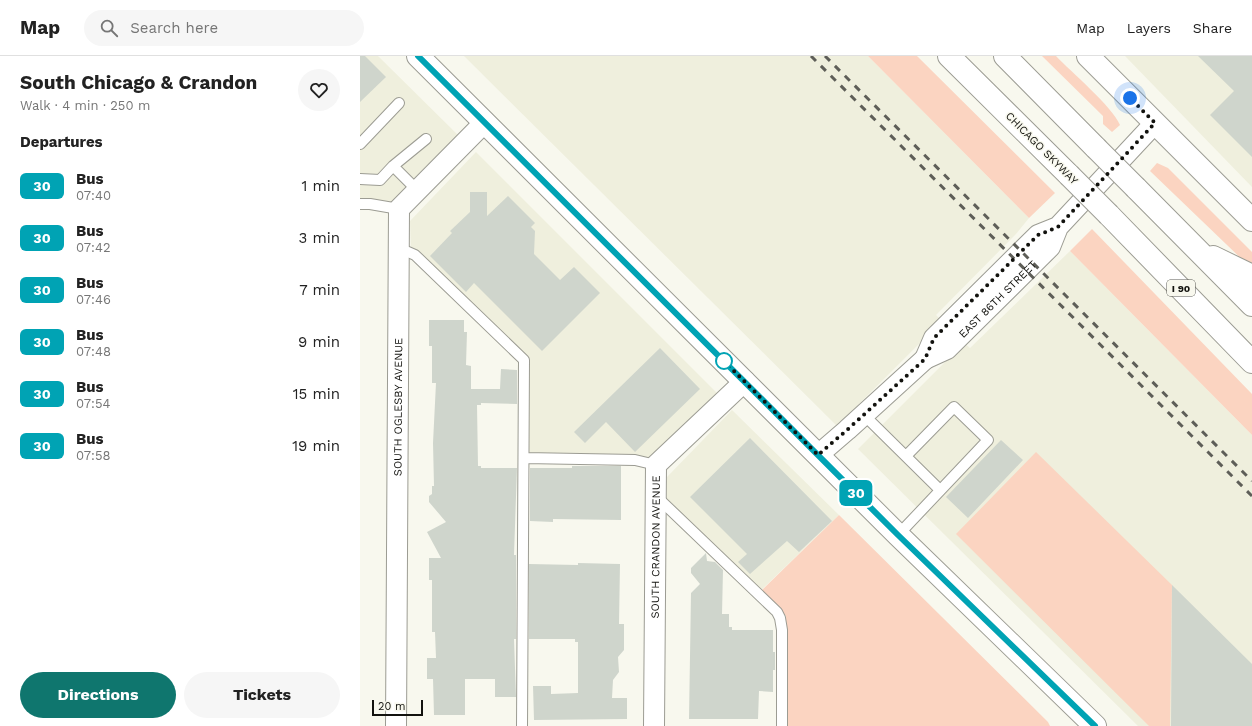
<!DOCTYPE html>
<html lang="en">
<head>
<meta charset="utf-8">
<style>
  :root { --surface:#fff; --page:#f6f6f6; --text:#222; --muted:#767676; --line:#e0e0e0; --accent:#0f766e }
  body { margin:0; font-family:"Work Sans",sans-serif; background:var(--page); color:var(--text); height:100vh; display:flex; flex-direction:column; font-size:15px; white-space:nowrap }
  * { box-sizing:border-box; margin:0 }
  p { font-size:13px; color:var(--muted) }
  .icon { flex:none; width:22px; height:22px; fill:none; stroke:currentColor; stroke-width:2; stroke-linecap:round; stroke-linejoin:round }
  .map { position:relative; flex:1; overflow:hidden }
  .panel { display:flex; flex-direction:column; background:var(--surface); width:360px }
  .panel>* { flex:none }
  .badge { padding:0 8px; border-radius:6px; font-size:14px; line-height:26px }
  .scale { position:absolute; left:12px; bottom:10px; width:51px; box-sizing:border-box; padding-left:4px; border:2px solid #12120e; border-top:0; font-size:11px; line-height:14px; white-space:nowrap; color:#12120e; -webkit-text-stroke:3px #f8f8ee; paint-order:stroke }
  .you { position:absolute; width:20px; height:20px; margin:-10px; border:3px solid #fff; border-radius:50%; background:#1a73e8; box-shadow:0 0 0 6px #1a73e833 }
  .map>.badge { position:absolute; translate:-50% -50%; box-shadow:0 0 0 2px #fff }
  h2 { padding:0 20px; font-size:15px; line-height:36px }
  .round { display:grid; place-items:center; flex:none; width:42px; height:42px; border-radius:21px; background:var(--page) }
  .overview { display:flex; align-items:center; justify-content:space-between; height:68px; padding:0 20px }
  h1 { font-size:19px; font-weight:700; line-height:30px }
  .button { display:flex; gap:8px; margin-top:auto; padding:8px 20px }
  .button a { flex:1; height:46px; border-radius:24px; background:var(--accent); color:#fff; font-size:16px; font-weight:700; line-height:46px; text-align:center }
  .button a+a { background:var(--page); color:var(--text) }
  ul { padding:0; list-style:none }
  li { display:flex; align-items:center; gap:12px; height:52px; padding:0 20px }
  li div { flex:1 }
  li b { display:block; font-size:15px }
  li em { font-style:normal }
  li .badge { min-width:44px; font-weight:700; text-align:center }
  header { display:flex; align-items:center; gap:24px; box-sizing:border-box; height:56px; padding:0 20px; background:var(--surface); border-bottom:1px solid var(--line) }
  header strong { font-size:19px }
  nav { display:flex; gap:22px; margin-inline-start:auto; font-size:14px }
  .search { width:280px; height:36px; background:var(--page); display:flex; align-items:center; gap:10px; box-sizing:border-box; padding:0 14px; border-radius:22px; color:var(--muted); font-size:15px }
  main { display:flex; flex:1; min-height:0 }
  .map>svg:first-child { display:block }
  .built { fill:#efefdd }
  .green { fill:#fbd4c1 }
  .building { fill:#cfd5cc }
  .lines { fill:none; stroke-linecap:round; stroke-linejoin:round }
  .lane-casing { stroke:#9c9c93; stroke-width:12 }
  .street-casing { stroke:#9c9c93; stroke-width:22 }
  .secondary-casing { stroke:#9c9c93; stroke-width:24 }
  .highway-casing { stroke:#9c9c93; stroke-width:24 }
  .lane { stroke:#fff; stroke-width:10 }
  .street { stroke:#fff; stroke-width:20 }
  .secondary { stroke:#fff; stroke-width:22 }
  .highway { stroke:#fff; stroke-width:22 }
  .rail { stroke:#5e5e58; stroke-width:3; stroke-dasharray:7 7; stroke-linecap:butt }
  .highway-bridge-casing { stroke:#9c9c93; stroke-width:24; stroke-linecap:butt }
  .highway-bridge { stroke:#fff; stroke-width:22 }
  .line-casing { stroke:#fff; stroke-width:9 }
  .line { stroke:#00a3b4; stroke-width:6 }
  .walk { stroke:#12120e; stroke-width:4; stroke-dasharray:0 7.2 }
  .stop-dot { fill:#fff; stroke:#00a3b4; stroke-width:2 }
  .labels { text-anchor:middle; stroke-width:3; stroke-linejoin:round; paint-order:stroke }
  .shield { fill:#f8f8ee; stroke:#575751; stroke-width:1 }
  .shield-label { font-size:10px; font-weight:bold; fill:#12120e }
  .street-label { font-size:11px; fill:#12120e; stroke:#f8f8ee }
</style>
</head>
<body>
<header>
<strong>Map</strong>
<div class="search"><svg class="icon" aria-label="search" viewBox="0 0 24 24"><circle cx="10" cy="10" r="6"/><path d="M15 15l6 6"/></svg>Search here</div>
<nav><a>Map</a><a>Layers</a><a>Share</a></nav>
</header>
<main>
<section class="panel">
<div class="overview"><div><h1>South Chicago &amp; Crandon</h1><p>Walk · 4 min · 250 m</p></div><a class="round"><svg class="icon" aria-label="heart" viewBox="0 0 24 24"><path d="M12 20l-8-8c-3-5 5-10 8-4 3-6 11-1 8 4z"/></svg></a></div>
<h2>Departures</h2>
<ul>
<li><span class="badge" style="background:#00a3b4;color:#fff">30</span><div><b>Bus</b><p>07:40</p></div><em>1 min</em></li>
<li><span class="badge" style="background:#00a3b4;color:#fff">30</span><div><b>Bus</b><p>07:42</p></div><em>3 min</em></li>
<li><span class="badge" style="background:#00a3b4;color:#fff">30</span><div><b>Bus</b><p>07:46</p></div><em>7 min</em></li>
<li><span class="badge" style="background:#00a3b4;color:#fff">30</span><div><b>Bus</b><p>07:48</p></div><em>9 min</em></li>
<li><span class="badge" style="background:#00a3b4;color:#fff">30</span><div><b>Bus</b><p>07:54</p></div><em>15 min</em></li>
<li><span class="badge" style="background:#00a3b4;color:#fff">30</span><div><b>Bus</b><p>07:58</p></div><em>19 min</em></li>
</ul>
<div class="button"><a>Directions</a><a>Tickets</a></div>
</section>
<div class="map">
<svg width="892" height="670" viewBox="0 0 892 670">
  <rect width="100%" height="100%" fill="#f8f8ee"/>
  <path class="built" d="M0,0H18L100,81L28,151L0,148Z
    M104,0H508L669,162L656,178L576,259L582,265L477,370Z
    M765,0H892V131Z
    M116,96L357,337L284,406L165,402L164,304L51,197L50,165Z
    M710,195L892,379V670H778L498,393L604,287L610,292Z
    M372,354L479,459L398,537L307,450V421Z"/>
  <path class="green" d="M508,0H557L695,137L669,162Z
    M682,0H696C711,16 752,50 760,69L752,76L743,68V60Z
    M797,107L808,112L892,196V213L790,115Z
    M732,173L892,338V379L710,195Z
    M676,396L812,529L810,670H789L596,478Z
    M479,459L688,666L690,670H428L426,560L402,534Z"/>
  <path class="building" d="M0,0H5L26,21L0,46Z
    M838,0H892V101L850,59L874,35Z
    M110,136H127V160L148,140L175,167L171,171L175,175L174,198L200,224L214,211L240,237L182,295L114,227L106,236L70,200L92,177L90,175L110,156Z
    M69,264H104V276H107L106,309L111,310V333H140L141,313L157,314V348L121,347V349H117L118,410H121V412H157L154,499H156V583H154L156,641H135V623H105V659H74L73,623H67V602H76L75,576H72V524H69V502H81L67,476L86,466L69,446V440L72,438V430H74L73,387L76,327H72V290H69Z
    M300,292L340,333L275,396L246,366L225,387L214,376Z
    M390,382L472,465L439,496L427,485L390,518L378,506L387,498L330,441Z
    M641,384L663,404L608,462L586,441Z
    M212,410H261V464L193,463V466L170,465V412H212Z
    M346,497L347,505L355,506L363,514L362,558H369V571H372V574H413V596H415V614H413V636L399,635L398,663H329L331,537L340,528L331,517V512Z
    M218,507L260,508L259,568H264V594L258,601L259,616L253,624L252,642H267V663L174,664L173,630H191V638L218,637V586H215V583H169V508L218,509Z
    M812,529L892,608V670H811Z"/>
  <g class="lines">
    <g class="lane-casing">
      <path id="lane" d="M0,88L39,47
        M33,110L66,83
        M0,123L20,124L33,110L58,135
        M0,148H10L39,153
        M39,192L55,199L164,304L162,670
        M504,359L580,434
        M165,402L275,404L296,409
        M297,441L417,556L420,562L422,574V670
        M538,479L628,384L594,351L546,400"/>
    </g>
    <g class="street-casing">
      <g id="street">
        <path id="s1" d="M698,171L678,179L574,282L565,303L587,293L690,191L698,171L795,67"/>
        <path d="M458,399L487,374L565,303"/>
        <path id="s2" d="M36,670L39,153L125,66"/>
        <path id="s3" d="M294,670L296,409L385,325"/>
      </g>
    </g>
    <g class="secondary-casing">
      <path id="secondary" d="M58,0L538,479L735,670
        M728,0L892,164"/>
    </g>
    <g class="highway-casing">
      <path id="highway" d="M589,0L709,119
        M645,0L736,92
        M776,132L892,249
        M749,159L892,306
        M853,201L888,218L892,223"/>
    </g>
    <use href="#lane" class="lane"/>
    <use href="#street" class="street"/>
    <use href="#secondary" class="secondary"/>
    <use href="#highway" class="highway"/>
    <path class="rail" d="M451,0L892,440
      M465,0L892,425"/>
    <g class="highway-bridge-casing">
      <path id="highway-bridge" d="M736,92L776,132
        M709,119L749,159"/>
    </g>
    <use href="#highway-bridge" class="highway-bridge"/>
  </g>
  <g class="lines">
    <g class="line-casing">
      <path id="line" d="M58,0L538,479L735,670"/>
    </g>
    <use href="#line" class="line"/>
    <path class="walk" d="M364,305L458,399L487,374L565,303L574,282L678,179L698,171L795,67L770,42"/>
  </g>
  <circle class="stop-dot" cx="364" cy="305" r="8"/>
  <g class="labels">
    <rect class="shield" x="807" y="224" width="28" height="16" rx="3"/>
    <g class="shield-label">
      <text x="821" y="236">I 90</text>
    </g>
    <g class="street-label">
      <text transform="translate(682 92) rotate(45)" y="4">CHICAGO SKYWAY</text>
      <text dy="4" stroke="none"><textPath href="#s1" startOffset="286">EAST 86TH STREET</textPath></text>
      <text dy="4" stroke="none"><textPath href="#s2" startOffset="319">SOUTH OGLESBY AVENUE</textPath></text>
      <text dy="4" stroke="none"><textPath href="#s3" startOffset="179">SOUTH CRANDON AVENUE</textPath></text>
    </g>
  </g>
</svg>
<div class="scale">20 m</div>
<div class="you" style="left:770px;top:42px"></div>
<b class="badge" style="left:496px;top:437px;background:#00a3b4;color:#fff">30</b>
</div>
</main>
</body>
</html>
